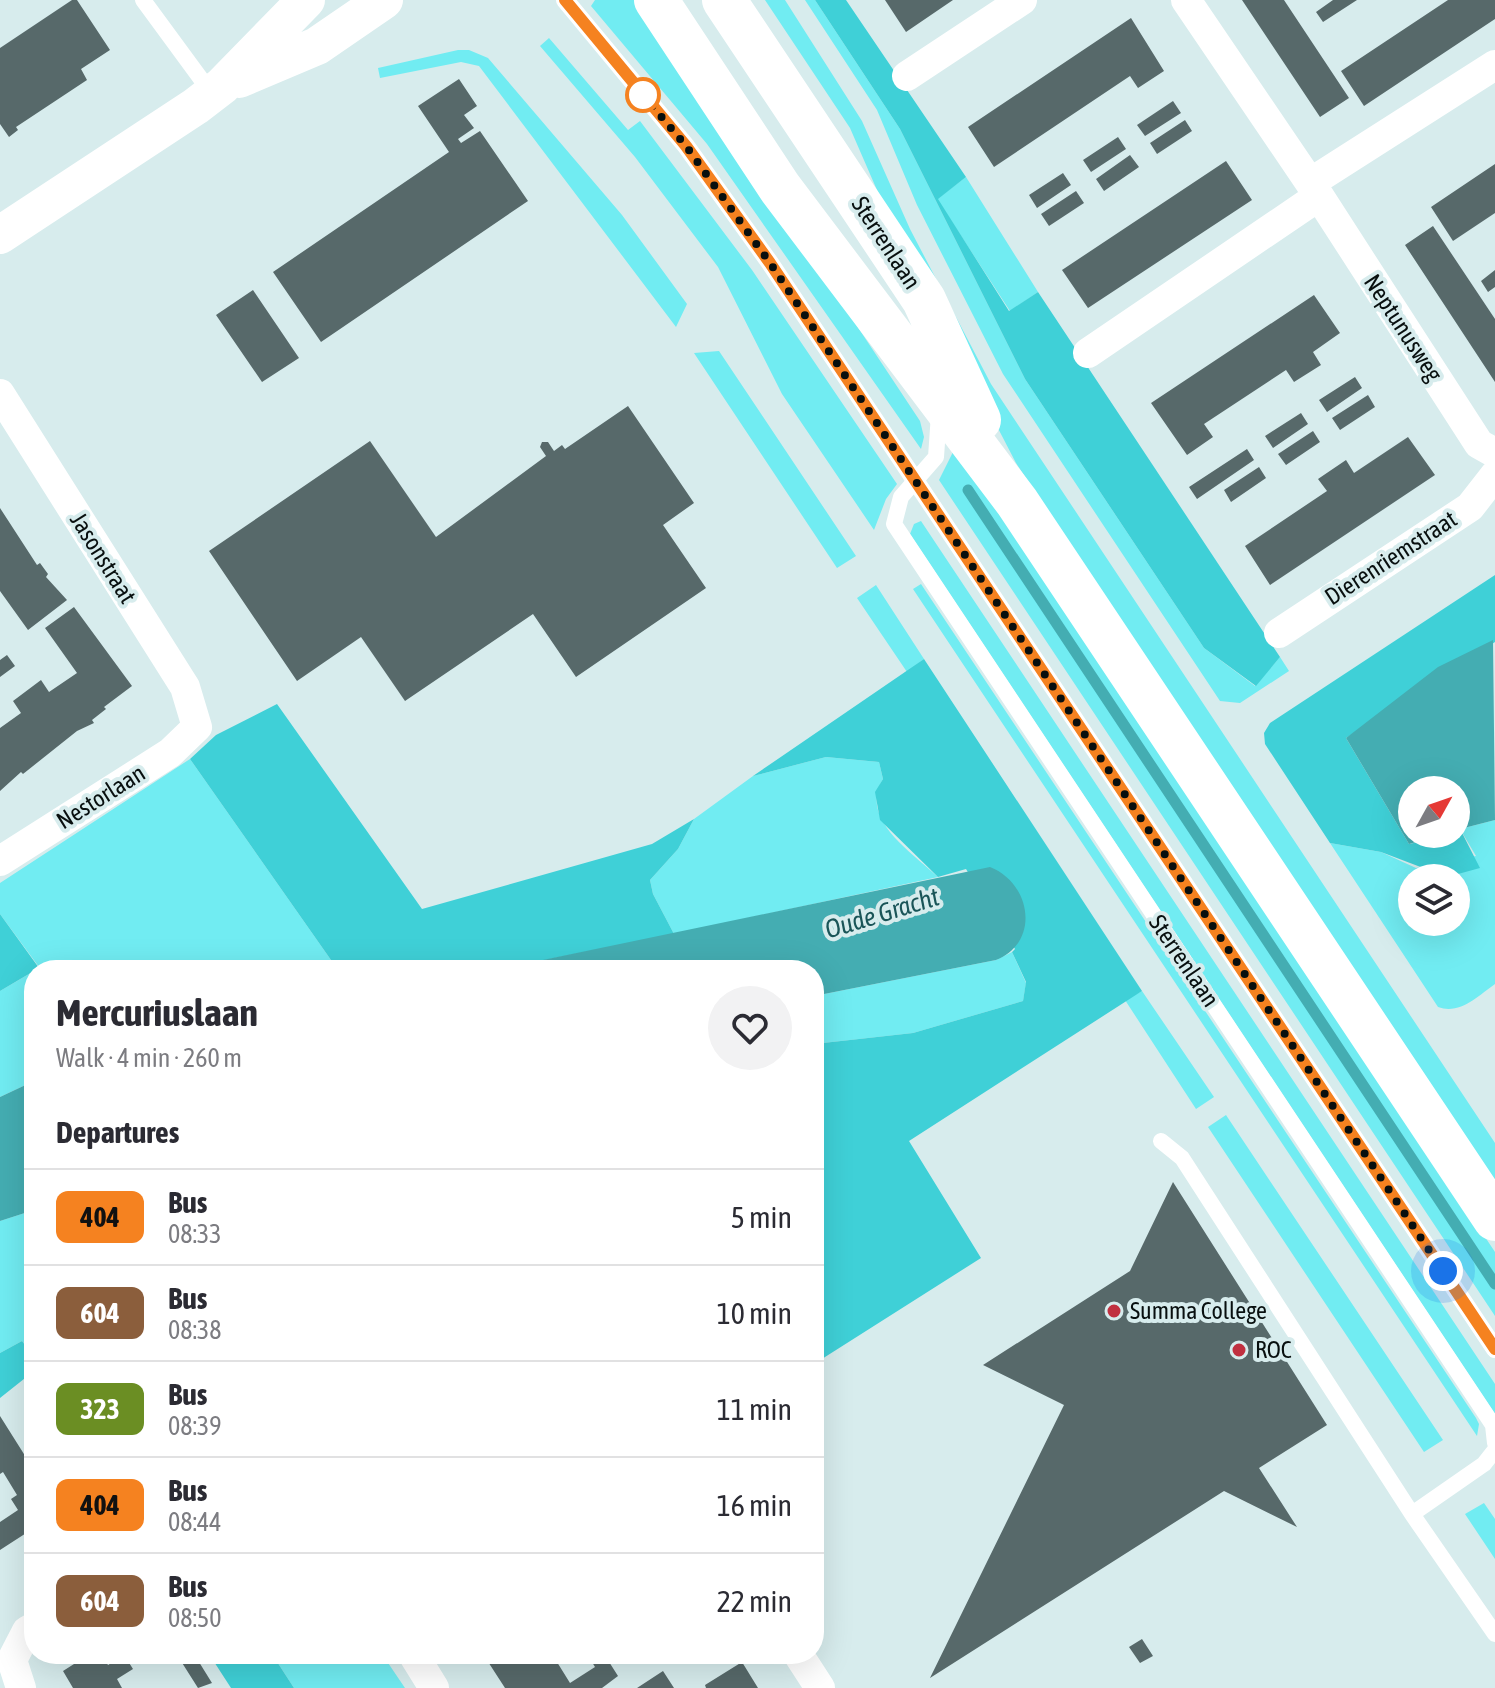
<!DOCTYPE html>
<html lang="en">
<head>
<meta charset="utf-8">
<style>
  :root { --surface:#fff; --page:#f2f2f3; --text:#2b2b33; --muted:#7c7c81; --line:#e1e1e2 }
  body { margin:0; font-family:"Asap Condensed",sans-serif; background:var(--page); color:var(--text); height:100vh; display:flex; flex-direction:column; font-size:30px; white-space:nowrap }
  * { box-sizing:border-box; margin:0 }
  p { font-size:26px; color:var(--muted) }
  .icon { flex:none; width:44px; height:44px; fill:none; stroke:currentColor; stroke-width:2; stroke-linecap:round; stroke-linejoin:round }
  .map { position:relative; flex:1; overflow:hidden }
  .details { position:absolute; left:24px; top:960px; width:800px; height:704px; display:flex; flex-direction:column; background:var(--surface); border-radius:32px; box-shadow:0 8px 32px #0002 }
  .details>* { flex:none }
  .badge { padding:0 16px; border-radius:12px; font-size:28px; line-height:52px }
  .needle { width:52px; rotate:50deg }
  .buttons { position:absolute; left:1398px; top:776px; display:grid; gap:16px }
  .buttons a { display:grid; place-items:center; width:72px; height:72px; border-radius:50%; background:var(--surface); box-shadow:0 8px 32px #0002; font-size:40px }
  .you { position:absolute; width:40px; height:40px; margin:-20px; border:6px solid #fff; border-radius:50%; background:#1a73e8; box-shadow:0 0 0 12px #1a73e833 }
  .map>.badge { position:absolute; translate:-50% -50%; box-shadow:0 0 0 4px #fff }
  h2 { padding:0 32px; font-size:30px; line-height:72px }
  .round { display:grid; place-items:center; flex:none; width:84px; height:84px; border-radius:42px; background:var(--page) }
  .summary { display:flex; align-items:center; justify-content:space-between; height:136px; padding:0 32px }
  h1 { font-size:38px; font-weight:700; line-height:60px }
  ul { padding:0; list-style:none }
  li { display:flex; align-items:center; gap:24px; height:96px; padding:0 32px; border-top:2px solid var(--line) }
  li div { flex:1 }
  li b { display:block; font-size:30px }
  li em { font-style:normal }
  li .badge { min-width:88px; font-weight:700; text-align:center }
  .map>svg:first-child { display:block }
  .green { fill:#71ecf2; fill-rule:evenodd }
  .forest { fill:#3fd0d7 }
  .water { fill:#44adb2 }
  .lines { fill:none; stroke-linecap:round; stroke-linejoin:round }
  .stream { stroke:#44adb2; stroke-width:11 }
  .building { fill:#57696a }
  .service { stroke:#fff; stroke-width:16 }
  .minor { stroke:#fff; stroke-width:30 }
  .tertiary { stroke:#fff; stroke-width:38 }
  .secondary { stroke:#fff; stroke-width:44 }
  .line-casing { stroke:#fff; stroke-width:18 }
  .line { stroke:#f58220; stroke-width:12 }
  .walk { stroke:#080f0f; stroke-width:8; stroke-dasharray:0 14.4 }
  .stop-dot { fill:#fff; stroke:#f58220; stroke-width:4 }
  .poi-dot { fill:#c03040; stroke:#d7eced; stroke-width:3 }
  .labels { text-anchor:middle; stroke-width:8; stroke-linejoin:round; paint-order:stroke }
  .street-label { font-size:24px; fill:#080f0f; stroke:#d7eced }
  .poi-label { font-size:24px; fill:#080f0f; stroke:#d7eced; text-anchor:start }
  .water-label { font-size:26px; font-style:italic; fill:#1a5558; stroke:#d7eced }
</style>
</head>
<body>
<div class="map">
<svg width="1495" height="1688" viewBox="0 0 1495 1688">
  <rect width="100%" height="100%" fill="#d7eced"/>
  <path class="green" d="M595,0H641L920,421L924,437L921,449L707,144L591,6Z
    M765,0H785L862,121L910,229L991,384L1495,1143V1189L1016,463L890,220L850,128Z
    M805,0H815L900,129L1025,379L1204,648L1255,686L1280,657L1289,671L1240,703L1220,701L1003,374L917,205L877,110Z
    M549,38L628,130L640,121L752,270L897,484L886,499L874,530L782,394L718,267L635,157L540,46Z
    M458,50H469L488,58L622,215L687,304L676,327L479,66L461,62L380,78L378,68Z
    M966,177L1038,292L1010,311L937,199Z
    M719,351L856,556L837,568L694,353Z
    M957,444L1495,1252V1316L939,480Z
    M921,521L1495,1384V1414L910,534L914,524Z
    M921,584L1476,1418L1479,1424L1477,1436L913,589Z
    M876,585L924,659L907,672L857,598Z
    M826,757L879,762L883,779C858,819 912,852 938,877L674,934L653,894L650,880L678,849L694,819L753,776Z
    M190,759L338,970H36L39,967L0,914V883Z
    M1495,820V984C1478,996 1460,1015 1438,1007L1330,843L1381,852L1416,868L1476,856L1460,829ZM1412,878H1456V922H1412Z
    M1012,952L1026,983L1023,1001L913,1033L814,1044V996L996,960Z
    M34,971V1081L0,1097V991Z
    M1142,991L1214,1097L1196,1109L1125,1000Z
    M1226,1115L1443,1440L1424,1452L1208,1127Z
    M34,1210V1357L22,1341L0,1353V1221Z
    M1484,1503L1495,1519V1559L1465,1514Z
    M272,1654H382L405,1688H294Z"/>
  <path class="forest" d="M815,0H846L966,177L938,199L1009,311L1038,292L1280,657L1256,686L1204,648L1025,379L900,129Z
    M1495,575V642L1346,738L1409,844L1456,834L1460,829L1480,868L1447,877L1381,852L1330,843L1265,744L1264,733L1270,723Z
    M924,659L1142,991L909,1141L981,1258L814,1364V1044L913,1033L1023,1001L1026,982L1012,952L1015,949L966,869L938,877L880,820L875,792L883,779L879,762L826,757L753,776Z
    M277,704L422,909L652,844L694,819L678,849L650,880L653,894L674,934L495,970H338L190,759L216,735Z
    M0,914L39,968L0,991Z
    M22,1341L34,1357V1371L0,1398V1353Z
    M209,1654H272L294,1688H231Z"/>
  <path class="water" d="M1493,640L1495,820L1456,830V790H1412V834H1444L1409,844L1346,738L1438,667Z
    M990,867C1031,883 1041,942 996,960L814,996V970H495Z
    M34,1081V1210L0,1221V1097Z"/>
  <g class="lines">
    <path class="stream" d="M968,490L1495,1284"/>
  </g>
  <path class="building" d="M72,0H77L110,50L81,69L87,80L16,127L18,130L9,137L0,124V48Z
    M885,0H953L906,32Z
    M1242,0H1284L1349,98L1320,117Z
    M1333,0H1357L1323,22L1316,12Z
    M1448,0H1495V19L1364,106L1341,71Z
    M1131,18L1164,71L1138,88L1130,76L994,167L968,127Z
    M459,79L477,106L464,115L474,128L458,139L461,143L480,131L528,201L321,342L273,272L449,152L418,106Z
    M1173,101L1181,113L1145,136L1137,125Z
    M1185,120L1192,131L1157,154L1150,143Z
    M1118,137L1126,149L1091,172L1083,160Z
    M1130,155L1139,167L1104,191L1096,179Z
    M1226,161L1252,200L1088,308L1062,270Z
    M1495,164V213L1453,241L1431,207Z
    M1063,173L1071,185L1037,208L1029,195Z
    M1076,191L1084,203L1049,226L1041,214Z
    M1433,226L1495,319V382L1405,245Z
    M1495,270V287L1488,292L1481,281Z
    M253,290L299,358L262,382L216,315Z
    M1314,295L1340,333L1313,352L1321,365L1294,382L1286,370L1204,424L1213,437L1187,455L1151,403Z
    M1355,377L1362,388L1327,412L1319,400Z
    M1368,395L1375,407L1340,430L1332,418Z
    M628,406L694,503L663,525L706,588L576,677L533,614L405,701L361,637L297,681L209,551L370,441L436,537L546,456L540,447L542,442H548L554,451L562,445L565,449Z
    M1301,413L1308,424L1273,448L1265,436Z
    M1313,431L1320,442L1286,465L1278,454Z
    M1408,437L1435,475L1270,585L1245,546L1327,491L1318,479L1346,460L1354,473Z
    M1247,449L1254,460L1197,499L1189,487Z
    M1259,467L1266,478L1231,502L1224,490Z
    M0,508L37,565L40,563L48,574L46,577L67,600L28,630L0,591Z
    M74,607L132,686L104,707L106,709L92,720L94,723L77,731L23,774L21,772L0,791V728L21,713L13,701L41,680L49,692L77,673L45,628Z
    M7,655L15,666L0,677V660Z
    M1173,1182L1327,1425L1259,1468L1297,1527L1224,1491L930,1678L1064,1405L983,1365L1130,1271Z
    M0,1416L34,1470V1528L0,1550V1522L18,1510L11,1499L17,1495L3,1472L0,1474Z
    M1142,1639L1153,1656L1140,1663L1129,1647Z
    M68,1654H101L108,1665L120,1658H126L133,1669L117,1679L122,1688H73L63,1671L74,1664Z
    M185,1654H194L212,1683L198,1688L179,1658Z
    M483,1654H552L570,1683L595,1667L587,1654H604L618,1676L602,1688H505Z
    M742,1662L758,1688H706L705,1685Z
    M663,1671L674,1688H637Z"/>
  <g class="lines">
    <path class="service" d="M143,0L212,94
      M565,0L686,146L770,263L1495,1350
      M939,414L936,457L901,497L894,524L1493,1425L1495,1443
      M1161,1141L1182,1158L1412,1514L1495,1634
      M1412,1514L1484,1464L1495,1450"/>
    <path class="minor" d="M1186,0L1319,196L1479,444L1495,453
      M907,76L1022,0
      M1310,183L1495,65
      M1088,353L1319,196
      M0,394L185,687L197,727L170,753L0,861
      M1279,633L1470,507L1495,475
      M413,1654L434,1688
      M798,1654L820,1688
      M21,1688L12,1660L27,1631L34,1627"/>
    <path class="tertiary" d="M239,79L317,46L384,0
      M0,235L196,106L222,86L306,0"/>
    <path class="secondary" d="M656,0L780,188L1017,502L1495,1219
      M724,0L924,300L979,420"/>
  </g>
  <g class="lines">
    <g class="line-casing">
      <path id="line" d="M565,0L686,146L770,263L1495,1349"/>
    </g>
    <use href="#line" class="line"/>
    <path class="walk" d="M643,95L686,146L770,263L1443,1271"/>
  </g>
  <circle class="stop-dot" cx="643" cy="95" r="16"/>
  <g class="poi-dot">
    <circle cx="1114" cy="1311" r="8"/>
    <circle cx="1239" cy="1350" r="8"/>
  </g>
  <g class="labels">
    <g class="street-label">
      <text transform="translate(886 243) rotate(57)" y="8">Sterrenlaan</text>
      <text transform="translate(1403 328) rotate(57)" y="8">Neptunusweg</text>
      <text transform="translate(103 558) rotate(58)" y="8">Jasonstraat</text>
      <text transform="translate(1391 558) rotate(-33)" y="8">Dierenriemstraat</text>
      <text transform="translate(101 797) rotate(-32)" y="8">Nestorlaan</text>
      <text transform="translate(1184 961) rotate(56)" y="8">Sterrenlaan</text>
    </g>
    <g class="poi-label">
      <text x="1130" y="1319">Summa College</text>
      <text x="1255" y="1358">ROC</text>
    </g>
    <g class="water-label">
      <text transform="translate(882 913) rotate(-17)" y="9">Oude Gracht</text>
    </g>
  </g>
</svg>
<div class="buttons">
<a><svg class="needle" viewBox="-14 -14 28 28"><path d="M0-13l5 13h-10z" fill="#e53935"/><path d="M0 13l5-13h-10z" fill="#7c7c81"/></svg></a>
<a><svg class="icon" aria-label="layers" viewBox="0 0 24 24"><path d="M12 4l9 5-9 5-9-5zM3 14l9 5 9-5"/></svg></a>
</div>
<div class="you" style="left:1443px;top:1271px"></div>
<section class="details">
<div class="summary"><div><h1>Mercuriuslaan</h1><p>Walk · 4 min · 260 m</p></div><a class="round"><svg class="icon" aria-label="heart" viewBox="0 0 24 24"><path d="M12 20l-8-8c-3-5 5-10 8-4 3-6 11-1 8 4z"/></svg></a></div>
<h2>Departures</h2>
<ul>
<li><span class="badge" style="background:#f58220;color:#111">404</span><div><b>Bus</b><p>08:33</p></div><em>5 min</em></li>
<li><span class="badge" style="background:#8b5e3c;color:#fff">604</span><div><b>Bus</b><p>08:38</p></div><em>10 min</em></li>
<li><span class="badge" style="background:#6b8e23;color:#fff">323</span><div><b>Bus</b><p>08:39</p></div><em>11 min</em></li>
<li><span class="badge" style="background:#f58220;color:#111">404</span><div><b>Bus</b><p>08:44</p></div><em>16 min</em></li>
<li><span class="badge" style="background:#8b5e3c;color:#fff">604</span><div><b>Bus</b><p>08:50</p></div><em>22 min</em></li>
</ul>
</section>
</div>
</body>
</html>
